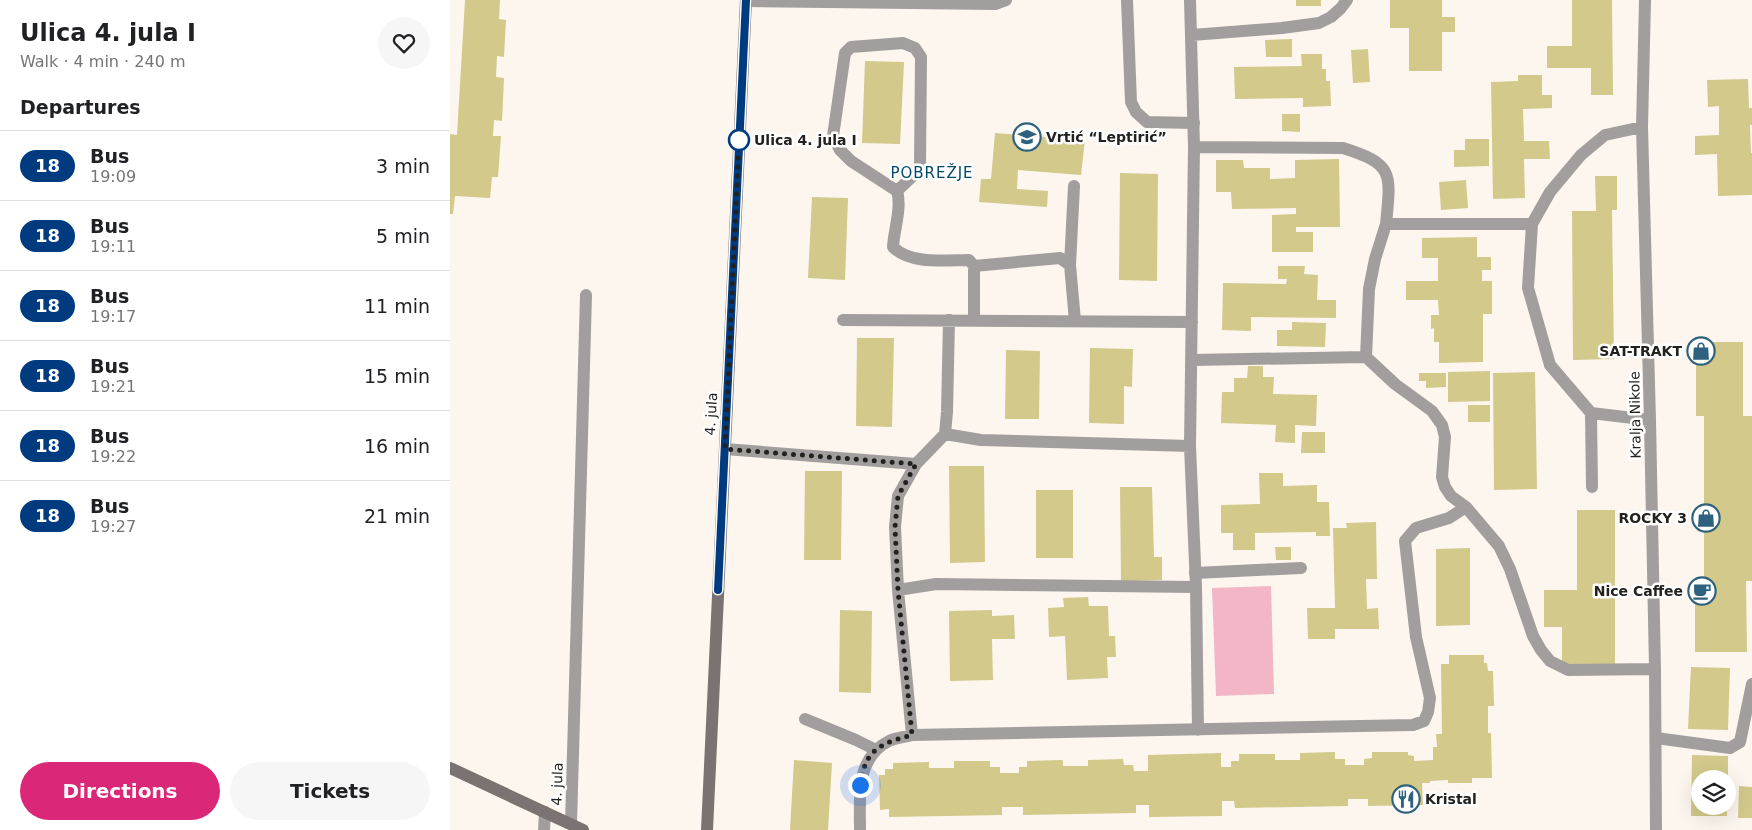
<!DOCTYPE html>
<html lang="en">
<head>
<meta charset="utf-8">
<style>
  :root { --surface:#fff; --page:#f6f6f6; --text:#202124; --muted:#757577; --line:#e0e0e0; --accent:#db2777 }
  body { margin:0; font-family:"DejaVu Sans",sans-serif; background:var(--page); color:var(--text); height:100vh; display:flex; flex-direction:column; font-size:19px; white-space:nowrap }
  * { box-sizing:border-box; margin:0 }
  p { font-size:16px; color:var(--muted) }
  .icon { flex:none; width:28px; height:28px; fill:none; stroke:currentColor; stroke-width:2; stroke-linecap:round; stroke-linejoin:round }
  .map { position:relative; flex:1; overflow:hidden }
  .sheet { display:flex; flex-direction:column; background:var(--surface); width:450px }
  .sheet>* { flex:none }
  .badge { padding:0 10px; border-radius:16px; font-size:18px; line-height:32px }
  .controls { position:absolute; left:1241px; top:770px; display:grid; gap:10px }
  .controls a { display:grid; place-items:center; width:45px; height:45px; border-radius:50%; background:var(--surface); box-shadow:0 5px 20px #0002; font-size:25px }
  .you { position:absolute; width:25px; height:25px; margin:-12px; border:4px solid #fff; border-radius:50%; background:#1a73e8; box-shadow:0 0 0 8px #1a73e833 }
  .map>.badge { position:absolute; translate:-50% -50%; box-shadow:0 0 0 2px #fff }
  h2 { padding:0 20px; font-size:19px; line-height:45px }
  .round { display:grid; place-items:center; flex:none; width:52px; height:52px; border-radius:26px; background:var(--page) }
  .head { display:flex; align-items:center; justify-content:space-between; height:85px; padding:0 20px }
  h1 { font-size:24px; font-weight:600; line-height:38px }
  .cta { display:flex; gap:10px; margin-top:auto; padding:10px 20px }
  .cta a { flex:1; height:58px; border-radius:30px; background:var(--accent); color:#fff; font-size:20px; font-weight:600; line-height:58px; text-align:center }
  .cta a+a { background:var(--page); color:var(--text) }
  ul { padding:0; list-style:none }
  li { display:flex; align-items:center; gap:15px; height:70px; padding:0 20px; border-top:1px solid var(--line) }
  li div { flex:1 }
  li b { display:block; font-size:19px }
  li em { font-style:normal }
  li .badge { min-width:55px; font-weight:700; text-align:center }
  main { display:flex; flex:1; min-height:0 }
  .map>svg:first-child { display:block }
  .green { fill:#f3b6c6 }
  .building { fill:#d2c98b }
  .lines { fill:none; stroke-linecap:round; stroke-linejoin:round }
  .lane { stroke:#a29e9d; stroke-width:12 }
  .street { stroke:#a29e9d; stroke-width:12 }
  .secondary { stroke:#7a7371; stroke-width:12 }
  .line-casing { stroke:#fff; stroke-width:11 }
  .line { stroke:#003b80; stroke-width:8 }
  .walk { stroke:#23211e; stroke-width:5; stroke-dasharray:0 9 }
  .stop-dot { fill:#fff; stroke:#003b80; stroke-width:2.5 }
  .labels { text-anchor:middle; stroke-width:5; stroke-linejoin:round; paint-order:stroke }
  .poi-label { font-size:14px; font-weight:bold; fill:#23211e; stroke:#fff; text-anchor:end }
  .stop-label { font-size:14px; font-weight:bold; fill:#23211e; stroke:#fff; text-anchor:start }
  .street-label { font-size:14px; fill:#23211e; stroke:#fff }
  .neighbourhood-label { font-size:15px; letter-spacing:1px; fill:#024967; stroke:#fff }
</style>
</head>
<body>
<main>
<section class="sheet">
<div class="head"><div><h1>Ulica 4. jula I</h1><p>Walk · 4 min · 240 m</p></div><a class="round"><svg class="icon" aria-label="heart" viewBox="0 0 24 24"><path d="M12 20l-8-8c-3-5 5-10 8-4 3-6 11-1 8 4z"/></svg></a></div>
<h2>Departures</h2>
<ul>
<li><span class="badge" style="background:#003b80;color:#fff">18</span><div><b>Bus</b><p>19:09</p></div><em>3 min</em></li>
<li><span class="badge" style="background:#003b80;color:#fff">18</span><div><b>Bus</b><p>19:11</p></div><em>5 min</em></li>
<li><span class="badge" style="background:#003b80;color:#fff">18</span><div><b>Bus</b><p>19:17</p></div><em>11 min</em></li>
<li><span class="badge" style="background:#003b80;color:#fff">18</span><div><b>Bus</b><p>19:21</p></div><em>15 min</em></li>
<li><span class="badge" style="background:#003b80;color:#fff">18</span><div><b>Bus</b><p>19:22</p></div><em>16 min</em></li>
<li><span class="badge" style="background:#003b80;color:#fff">18</span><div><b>Bus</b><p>19:27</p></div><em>21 min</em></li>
</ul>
<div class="cta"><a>Directions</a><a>Tickets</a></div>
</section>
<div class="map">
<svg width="1302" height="830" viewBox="0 0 1302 830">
  <rect width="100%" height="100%" fill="#fdf6ef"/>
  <path class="green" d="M821,586L824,694L766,696L762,588Z"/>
  <path class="building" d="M15,0H50L49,19L56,20L54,57L47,56L46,77L54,78L52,121L44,120L43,136H51L48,177H42L40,198L5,196L3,214H0V134L7,135Z
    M846,0H871V6H846Z
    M940,0H992V17H1005V32H992V71H959V28H940Z
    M1122,0H1162L1163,95H1141V68H1097V46H1122Z
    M842,39V57H816L815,40Z
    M918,49L920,82L903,83L901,50Z
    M851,54H872V69H876V81H880L881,106L853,107V98L785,99L784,67L852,66Z
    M415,61L454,62L450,144L412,143Z
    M1068,75H1092V95H1102V108L1073,109L1074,141H1099L1100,159H1074L1075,198L1043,199L1041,82L1068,81Z
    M1298,79L1299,108H1302V125H1300L1301,153H1302V195L1268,196L1267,154L1245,155V136L1269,135V106L1258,107L1257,80Z
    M832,114H850V132L832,131Z
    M545,133L635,140L631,175L568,170L567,189L598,191L597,207L529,202L531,179H541Z
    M1015,139H1039V166L1004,167V150H1015Z
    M889,159L890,227H846V232H863V252H822V215L846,214V208L782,209L781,192H766V160H793L794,168H820V179L845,178V160Z
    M670,173L708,174L707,281L669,280Z
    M1145,176H1167V210H1162L1164,359L1123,360L1122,211H1146Z
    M1016,180L1018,208L991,210L989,182Z
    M362,197L398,198L395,280L358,278Z
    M1027,237V257H1041V270H1032V281H1042V314H1033V362L989,363V342H984V328L981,329V315H989L988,300H956V281H988V258H972V238Z
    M828,266H855L854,274L868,275L867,300H886V318L801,317V331L772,330L773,283L836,284L837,279H828Z
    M842,322L876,323L875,347L827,346V330H842Z
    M407,338H444L442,427L406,426Z
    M1246,342H1293V416H1302V581H1296L1297,652H1245V583H1254V416H1246Z
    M640,348L683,349L682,387L674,386V424L639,423Z
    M556,350L590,351L589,419H555Z
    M798,366H813V377H824L823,394L867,395L866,426L845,425V443L825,442L826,425L771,423L772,392H784V378H797Z
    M1040,371V401L998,402V372Z
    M1085,372L1087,489L1044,490L1043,373Z
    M969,373H996V387L976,388V381H969Z
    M1018,405H1040V422H1018Z
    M852,432H875V453H851Z
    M499,466H534L535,562L500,563Z
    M355,471H392L391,560H354Z
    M809,473H833V486L867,485V502H879L880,536H866V532L805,533V550H783V533H771V505L810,504Z
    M670,487H702L704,557H712V580L671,581Z
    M586,490H623V558H586Z
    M1127,510H1165V664H1112V627H1094V590H1127Z
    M926,522L927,579H916L917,609L928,608L929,629H885V639H858L857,608H885L883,528H897L896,523Z
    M825,547H841V560H826Z
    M1020,548V625L986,626V549Z
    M638,597L639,606H658L659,636H665L666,657H657L658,678L617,680L615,636L599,637L598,608L614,607L613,598Z
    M390,610L422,611L421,693L389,692Z
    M542,610V616L564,615L565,639H542L543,680L500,681L499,611Z
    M999,655H1034V663H1037L1038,671H1043L1044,706H1038V733H1041L1042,778H1022V783H998V780L980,781V783H972L973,805L918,806V799H898V806L785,808L784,801H772V816L699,817V805H686V813L573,815V807H552V815L439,817V809L430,810L429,775H435V769H443V763L479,762V768H504V761H540V767H550V773H569V767H577V761L613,760V766H638V760L673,759L674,765H683L684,771H698V755L771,753V767H781V761H789V754H825V760H850V753L885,752V759H895V765H914V759L922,758V752H958V755L964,756V761L983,760V747H987L986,734H992L991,664H999Z
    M1241,667L1280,668L1278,730L1238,729Z
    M1242,755L1278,756V779H1250V806H1277V816H1241Z
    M344,760L382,763L378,830H340Z
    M1289,786L1302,787V818H1288Z"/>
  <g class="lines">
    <path class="lane" d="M677,0L681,102L686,112L697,122L744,123
      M296,1L545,4L556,0
      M745,573L851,568
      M1206,738L1280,748L1290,742L1302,684
      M121,824L136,295
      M94,830L95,812"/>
    <path class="street" d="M740,0L744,147L740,446L746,587L748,730
      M1195,0L1192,127L1200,420L1205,669L1206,830
      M742,35L832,28L869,23L881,17L891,8L897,0
      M1192,127L1155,135L1131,155L1100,192L1082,224L1078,288L1100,365L1141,413L1200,420
      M744,147L893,148C944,164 941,173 936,224
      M447,191L466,173L470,166L471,57L465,48L453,43L401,47L395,53L383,136L390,150L401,161L447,191C452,208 444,229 443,247C461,265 496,260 519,260L524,266V320
      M620,265L624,186
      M524,266L610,258L620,265L625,321
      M393,320L742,322
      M916,357L919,289L925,259L936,224H1082
      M742,360L916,357L945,384L982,411L992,425L995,437L992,477L995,487L1001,496L1016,507L1049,546L1060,569L1083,636L1091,650L1100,661L1118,670L1205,669
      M1141,413L1142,487
      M495,434L531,440L740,446
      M275,449L466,464
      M448,590L486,584L746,587
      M355,719L406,740L426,750
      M462,735L448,590L445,527L448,496L466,464L495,434L497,412L499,320
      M410,830C410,798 405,758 439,741C445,738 455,737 462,735L963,725L974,721L978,712L980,698L966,637L955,541L966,528L999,518L1016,507"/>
    <path class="secondary" d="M0,768L133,830
      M257,830L296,0"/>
  </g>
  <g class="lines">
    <g class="line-casing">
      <path id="line" d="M268,590L296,0"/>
    </g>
    <use href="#line" class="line"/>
    <path class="walk" d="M289,140L275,449L466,464L448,496L445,527L448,590L462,735C443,740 423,745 415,765C413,771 412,779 410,785"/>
  </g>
  <defs>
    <g id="school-ring" transform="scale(1.4375)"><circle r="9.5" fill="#fff" stroke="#2d617d" stroke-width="1.5"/><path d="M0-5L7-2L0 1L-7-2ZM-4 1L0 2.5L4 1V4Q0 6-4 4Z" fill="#2d617d"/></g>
    <g id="shop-ring" transform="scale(1.4375)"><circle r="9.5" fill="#fff" stroke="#2d617d" stroke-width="1.5"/><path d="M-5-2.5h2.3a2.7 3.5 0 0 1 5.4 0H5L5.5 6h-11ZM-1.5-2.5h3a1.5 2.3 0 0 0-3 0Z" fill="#2d617d"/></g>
    <g id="cafe-ring" transform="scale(1.4375)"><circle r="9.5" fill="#fff" stroke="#2d617d" stroke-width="1.5"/><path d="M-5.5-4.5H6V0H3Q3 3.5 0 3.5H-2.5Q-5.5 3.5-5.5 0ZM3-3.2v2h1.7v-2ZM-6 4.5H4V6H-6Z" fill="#2d617d"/></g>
    <g id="restaurant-ring" transform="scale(1.4375)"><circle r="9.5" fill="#fff" stroke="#2d617d" stroke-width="1.5"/><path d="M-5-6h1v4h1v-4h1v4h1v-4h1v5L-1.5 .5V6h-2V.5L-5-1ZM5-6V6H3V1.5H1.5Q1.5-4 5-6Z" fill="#2d617d"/></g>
  </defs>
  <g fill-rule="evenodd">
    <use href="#school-ring" x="577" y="137"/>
    <use href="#shop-ring" x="1251" y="351"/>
    <use href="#shop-ring" x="1256" y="518"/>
    <use href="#cafe-ring" x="1252" y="591"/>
    <use href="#restaurant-ring" x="956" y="799"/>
  </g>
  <circle class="stop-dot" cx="289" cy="140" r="10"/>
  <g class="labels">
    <g class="poi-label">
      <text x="596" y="142" text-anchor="start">Vrtić “Leptirić”</text>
      <text x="1232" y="356">SAT-TRAKT</text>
      <text x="1237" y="523">ROCKY 3</text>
      <text x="1233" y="596">Nice Caffee</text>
      <text x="975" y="804" text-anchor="start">Kristal</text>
    </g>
    <g class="stop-label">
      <text x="304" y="145">Ulica 4. jula I</text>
    </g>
    <g class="street-label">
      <text transform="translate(261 414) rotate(-87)" y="5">4. jula</text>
      <text transform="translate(1185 415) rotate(-91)" y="5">Kralja Nikole</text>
      <text transform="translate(107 784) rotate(-88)" y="5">4. jula</text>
    </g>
    <g class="neighbourhood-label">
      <text x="482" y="178">POBREŽJE</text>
    </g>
  </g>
</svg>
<div class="controls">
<a><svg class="icon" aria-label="layers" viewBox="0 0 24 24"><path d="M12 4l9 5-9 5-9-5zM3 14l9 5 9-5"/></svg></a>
</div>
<div class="you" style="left:410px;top:785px"></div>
</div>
</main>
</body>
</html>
